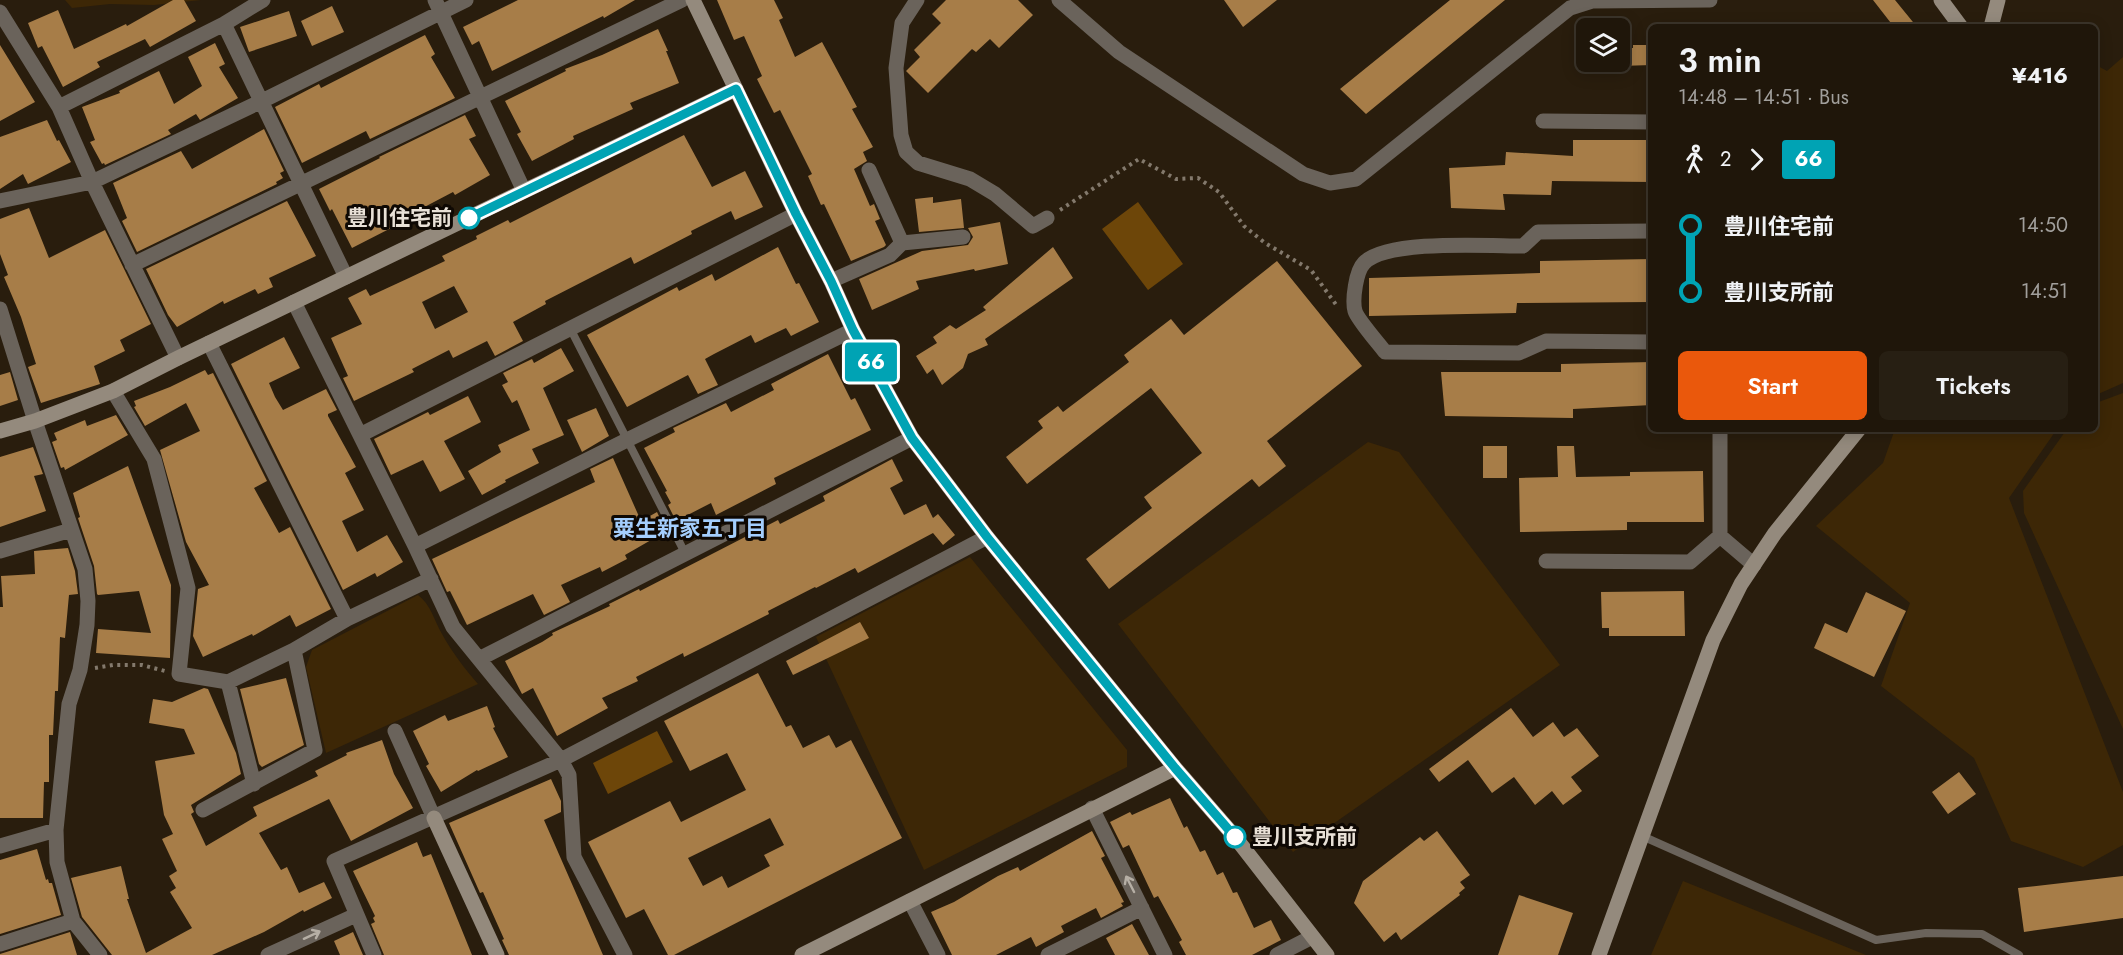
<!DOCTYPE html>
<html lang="en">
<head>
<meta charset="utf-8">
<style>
  :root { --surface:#1f160a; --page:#271f13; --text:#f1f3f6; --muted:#a19f9c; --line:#3c352b; --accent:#ea580c }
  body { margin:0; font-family:Jost,"Noto Sans JP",sans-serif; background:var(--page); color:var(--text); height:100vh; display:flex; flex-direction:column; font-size:22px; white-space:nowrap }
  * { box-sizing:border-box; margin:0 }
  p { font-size:20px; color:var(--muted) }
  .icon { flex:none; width:33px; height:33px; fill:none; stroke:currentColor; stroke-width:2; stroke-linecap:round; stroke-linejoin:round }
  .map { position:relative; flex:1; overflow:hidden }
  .side { position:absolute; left:1648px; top:24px; width:450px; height:408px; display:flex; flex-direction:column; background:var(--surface); border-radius:9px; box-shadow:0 3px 15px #0003,0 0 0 2px var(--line) }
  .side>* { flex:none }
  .badge { padding:0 12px; border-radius:4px; font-size:21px; line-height:39px }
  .tools { position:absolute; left:1576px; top:18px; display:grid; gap:12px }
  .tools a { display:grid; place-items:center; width:54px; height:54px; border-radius:9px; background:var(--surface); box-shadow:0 3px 15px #0003,0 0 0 2px var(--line); font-size:30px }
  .map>.badge { position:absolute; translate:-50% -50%; box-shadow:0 0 0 3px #fff }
  .legs { display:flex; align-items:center; gap:9px; height:66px; padding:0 30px; font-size:20px }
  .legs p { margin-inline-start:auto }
  .summary { display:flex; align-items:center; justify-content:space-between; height:102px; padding:0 30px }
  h1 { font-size:33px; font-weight:600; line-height:45px }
  .primary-button { display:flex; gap:12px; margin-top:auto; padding:12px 30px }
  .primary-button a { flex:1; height:69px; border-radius:9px; background:var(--accent); color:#fff; font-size:24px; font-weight:600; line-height:69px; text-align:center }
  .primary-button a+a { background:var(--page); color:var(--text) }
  ul { padding:0 30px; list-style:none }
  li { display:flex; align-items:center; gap:21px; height:66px; font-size:22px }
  li i { display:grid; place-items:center; width:9px; height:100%; margin:0 8px; background:currentColor }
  li i::after { content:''; width:15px; height:15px; margin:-8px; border:4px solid; border-radius:50%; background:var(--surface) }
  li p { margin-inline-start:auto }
  li:first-child i { background:linear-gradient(#0000 50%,currentColor 0) }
  li:last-child i { background:linear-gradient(currentColor 50%,#0000 0) }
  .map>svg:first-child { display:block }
  .green { fill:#3d2706 }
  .water { fill:#6d4609 }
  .building { fill:#a77d48; fill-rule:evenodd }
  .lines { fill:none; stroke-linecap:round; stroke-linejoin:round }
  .path { stroke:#83796c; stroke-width:4; stroke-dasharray:3 4.5; stroke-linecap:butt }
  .lane { stroke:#6a635b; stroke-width:8 }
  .street { stroke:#6a635b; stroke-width:15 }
  .secondary { stroke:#948a7d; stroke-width:15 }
  .oneway { stroke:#b6afa5 }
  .line-1-casing { stroke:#fff; stroke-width:14 }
  .line-1 { stroke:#00a3b4; stroke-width:9 }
  .stop-1-dot { fill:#fff; stroke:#00a3b4; stroke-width:3 }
  .labels { text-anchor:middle; stroke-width:6; stroke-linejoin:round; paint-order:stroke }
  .stop-label { font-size:21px; font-weight:bold; fill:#e9e1d7; stroke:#0e0803; text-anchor:end }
  .neighbourhood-label { font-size:22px; font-weight:bold; fill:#a4cefd; stroke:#0e0803 }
</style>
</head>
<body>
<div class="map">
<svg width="2123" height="955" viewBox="0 0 2123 955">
  <rect width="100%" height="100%" fill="#291d0d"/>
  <path class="green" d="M65,0H201L154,5L110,4L72,8Z
    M2123,57V383L2096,395V65L2107,71Z
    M2123,393V729L2024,513L2023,491L2067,429H2096V403Z
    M1895,429H2057L2009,498L2123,792V845L2083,867L2011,841L1974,758L1881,686L1910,603L1816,526L1883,463Z
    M1368,442L1399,452L1560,665L1293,852L1118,624Z
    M970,557L1127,750V767L924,870L816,637Z
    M418,595C431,605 434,620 442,634C452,652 464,668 478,684L326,753L306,667L312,650Z
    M1683,881L1866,955H1651Z"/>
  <path class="water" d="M1138,202L1183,264L1148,290L1102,229Z
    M657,731L673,762L608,794L593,763Z"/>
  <path class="building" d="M173,0H184L196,21L150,47L145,39L97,62L100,67L63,87L42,46L38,48L28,23L58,10L74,49L126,24L127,26Z
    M518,0H635L604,18L603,16L492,71L479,41L472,45L463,27Z
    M717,0H774L783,18L779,20L795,57L822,42L857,107L852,109L873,147L863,152L867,161L854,169L870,206L874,204L880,219L875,221L886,245L884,247L851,261L824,204L821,205L808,176L812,174L780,110L774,113L757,79L762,76L744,36L734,40Z
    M946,0H1018L1033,15L999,48L990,39L976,52L972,49L928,93L906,71L920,57L914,50L941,23L932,14Z
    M1224,0H1277L1243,27Z
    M1450,0H1505L1366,114L1340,89Z
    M1873,0H1895L1917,27H1894Z
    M332,6L344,32L312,46L301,21Z
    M289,11L297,36L249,52L240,27Z
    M658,29L668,51H666L679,83L630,103L633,109L573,136L574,139L532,161L517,134L521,132L505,101L566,71L565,69L602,55Z
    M425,35L435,54L431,57L455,98L370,139L366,131L302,163L275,107L319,84L321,88Z
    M215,43L225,64L219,67L238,98L200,120L196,114L168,130L171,134L105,165L104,163L102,164L90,142L95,140L82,107L120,93L119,91L159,71L174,104L202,86L188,57Z
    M0,45L35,102L0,121Z
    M1633,45H1652V65L1620,66V48H1633Z
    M465,115L476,136L469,139L490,175L455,195L453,192L394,223L395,226L352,248L332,209L330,211L319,189L380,158L379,157Z
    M47,120L57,141L59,140L71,162L28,184L23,174L0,189V137Z
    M264,129L284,171L280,173L283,178L276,182L277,184L137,252L122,221L127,218L113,183L181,151L192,169Z
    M684,135L712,187L745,171L763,207L735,220L731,211L691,231L692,234L634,264L631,257L545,301L546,304L513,322L523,341L495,356L487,341L453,358L449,350L412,369L414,372L354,401L343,378L348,376L331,338L362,324L348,298L366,289L370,296L409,278L445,261L442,256L477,239L476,236L508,220L510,223ZM454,286L468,312L435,329L422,302Z
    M1573,140H1652V182L1552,181L1551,195L1503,194L1505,210L1451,208L1449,168L1505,165L1506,152L1573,156Z
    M933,197V203L961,199L964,228L919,232L915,199Z
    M287,201L316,256L269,278L273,287L258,294L255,289L224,304L223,301L177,327L168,315L146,269Z
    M29,208L49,258L105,230L151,324L120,340L125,351L94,366L100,384L41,403L28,367L36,364L21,317L4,277L8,275L0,254V219Z
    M1000,222L1008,264L975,271L974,269L916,281L919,289L872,310L859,279L922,251L968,245L973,237L968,228Z
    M778,247L796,284L799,283L819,322L791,336L786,328L755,343L751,335L714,354L705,359L718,385L698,394L688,375L627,407L587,335L677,287L679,291L712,274L715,281Z
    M1053,247L1073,278L985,339L988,345L968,354L963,368L942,385L933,369L927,374L916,356L937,343L933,337L950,325L956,329L986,310L983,307Z
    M1652,259V302L1517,303L1516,313L1369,316V278L1540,273V261Z
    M1277,261L1362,366L1267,441L1286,466L1259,487L1252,479L1109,589L1086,559L1152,508L1144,497L1202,453L1151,388L1027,484L1006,457L1043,428L1038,421L1058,406L1063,412L1129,362L1124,355L1171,319L1184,335Z
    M284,337L300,368L269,383L275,397L283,410L326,389L337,410L328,414V416L356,467L345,473L364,510L342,521L357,552L387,535L403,562L377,577L375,573L343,590L231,364Z
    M561,348L574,371L543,388L564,435L532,449L539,463L505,480L506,482L482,495L468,471L501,452L498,445L530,430L517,400L512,403L502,385L508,382L503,373L532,359L534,363Z
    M828,354L851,400L855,398L871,430L774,478L776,484L716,515L711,503L676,521L668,505L671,503L665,492L667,491L644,448L675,432L673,428L726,403L731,412L774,390L771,384Z
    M1652,362V405L1573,409V418L1445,416L1441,372H1561V364Z
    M205,370L208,375L213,373L267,481L254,488L279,533L290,527L331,609L296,627L290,615L253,636L252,634L203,657L193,636L198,589L209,585L186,542L160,450L200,431L186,403L145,426L134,407L136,406L134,401L170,387Z
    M10,372L18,400L0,406V375Z
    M468,396L481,422L444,441L465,479L440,492L423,460L391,475L374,439L428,412L430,415Z
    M596,408L609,436L582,452L567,420Z
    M116,415L128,435L65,470L64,467L61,468L52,442L57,440L54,433L85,420L87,426Z
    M1483,446H1507V478H1483Z
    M1557,446H1574L1576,477L1630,476V472L1703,471L1704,522H1627V530L1520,532L1519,478L1558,477Z
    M33,447L43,474L34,476L46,511L0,527V457Z
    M613,458L641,521L657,512L664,527L655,531L658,536L625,555L627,559L602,572L600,567L561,585L570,602L544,615L533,594L467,625L450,591L447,592L432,559L595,482L590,469Z
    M892,459L903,481L890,488L904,515L926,504L933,518L938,514L955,535L943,545L933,533L858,573L855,568L816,588L815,587L768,611L769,614L710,644L684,657L683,653L636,677L638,681L602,698L608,708L557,736L533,688L522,694L505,661L542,642L553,635L552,633L610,606L609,604L639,589L640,591L778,520L780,524L825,501L823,496Z
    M128,466L171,585L170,658L96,653L98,629L151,633L139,591L98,595L97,594L94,566L78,518L80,517L73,493Z
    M68,548L75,571L78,594L69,595L65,638L60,637L58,691H55L53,735H49V782H44L43,818H0V607H3L1,576L35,574L34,551Z
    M1684,591L1685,636H1609V628H1602L1601,592Z
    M1866,592L1906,611L1874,677L1814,648L1825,623L1847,633Z
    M860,622L869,638L793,675L786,661Z
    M758,673L786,727L791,725L803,748L829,735L836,748L851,740L902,838L674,955H668L644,909L626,918L588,842L670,801L681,822L746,790L727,753L690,771L664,721ZM770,818L784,845L764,855L770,866L728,888L722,876L703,886L688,858Z
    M286,678L304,745L262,767L259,764L240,689Z
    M204,688L208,689L236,753L241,774L191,805L194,812L191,814L206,846L257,816L253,807L318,776L315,771L347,755L346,753L382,740L394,774L413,808L351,841L329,799L259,833L281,870L287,867L299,893L324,882L332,898L304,912L303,910L264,932L212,955H112L82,917L71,878L121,866L129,899H127L146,953L192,928L170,892L176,888L169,876L177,871L162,839L173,834L164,815L155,761L195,754L184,729L149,723L153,699L172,702Z
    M487,706L495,727L493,728L508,757L478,771L477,770L441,792L426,766L429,764L413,731L445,715L448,721Z
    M1511,708L1533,737L1553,722L1564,737L1577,728L1599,756L1571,777L1582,791L1563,805L1552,791L1535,805L1514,777L1492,793L1468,760L1439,782L1429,769Z
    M1959,772L1976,794L1948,814L1932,792Z
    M551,779L561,801V812L544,820L603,955H509L502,940L504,939L483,892L480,893L449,823Z
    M1170,798L1184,828L1187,826L1200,852L1205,850L1217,875L1223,872L1233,893L1237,892L1254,928L1271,920L1281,940L1252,955H1186L1179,942L1182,940L1158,896L1154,898L1129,845L1123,848L1110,822L1130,812L1132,815Z
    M1092,831L1105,856L1101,858L1124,902L1121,903L1123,906L1101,918L1096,908L1061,926L1064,932L1036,947L1031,937L996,955H952L931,912L954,902L998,876L1018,867L1020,871Z
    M1437,831L1470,875L1460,882L1465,888L1459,893L1460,895L1401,940L1396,932L1384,942L1354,903L1363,881L1420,837L1424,841Z
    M417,842L423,857L431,854L472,955H384L371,924L375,922L373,918L375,916L353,871Z
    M37,849L46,880L48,879L49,883H52L61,915L0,934V860Z
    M2123,876V918L2024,932L2018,888Z
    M1519,895L1573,913L1558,955H1498Z
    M1132,924L1149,955H1115L1106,938Z
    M70,932L77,955H0V954Z
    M353,932L363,955H340L334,941Z"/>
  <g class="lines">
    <path class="path" d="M1060,210L1139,159L1176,179L1198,178L1219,192L1244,226L1265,243L1311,270L1337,306
      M95,668L113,665H142L165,671"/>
    <path class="lane" d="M570,328L686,555
      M1642,836L1876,940L1926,933L1982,934L2019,955"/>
    <path class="street" d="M435,0L524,191
      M917,0L902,23L896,68L901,135L906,152L918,163L970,179L995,194L1033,226L1047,218
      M1059,0L1119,52L1303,174L1330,183L1356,179L1570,8L1592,1L1710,0
      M0,12L59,107L92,182L178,358
      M224,24L346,277
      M59,107L224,24L263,0
      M1543,121L1652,122
      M869,170L902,243
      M0,201L92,182L262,101L466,0
      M1652,231L1538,232L1523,246C1489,246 1387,239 1364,263C1356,271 1352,300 1355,311C1357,319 1379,344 1385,352L1519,353L1546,341L1652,342
      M132,265L682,0
      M831,281L890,255L902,243L963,237
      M294,302L415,546L453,627L561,760L569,775L574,857L625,955
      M0,309L35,421L85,569L88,601L87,625L80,670L69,704L56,830L57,862L73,921L100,955
      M209,343L347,619
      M113,391L154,459L188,588L179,674L228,682L294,650L347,619L431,579
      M360,435L796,214
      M1720,536V429
      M415,546L627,440L853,330
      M0,551L71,530
      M1546,561L1690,562L1720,536L1754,565
      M479,659L912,438
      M228,682L254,784
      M395,731L434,818
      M1092,808L1165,955
      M203,810L315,750L294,650
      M0,846L56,830
      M910,901L938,955
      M0,944L73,921
      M268,955L356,915
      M374,955L334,861L561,760L987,537
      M1048,955L1142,908
      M1277,955L1312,937"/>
    <path class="secondary" d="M693,0L796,214L831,281L853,330L912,438L987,537L1175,768L1235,837L1327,955
      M1941,0L1961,27
      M1991,27L1998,0
      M0,431L35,421L113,391L178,358L736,89
      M434,818L497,955
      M802,955L1175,768
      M1599,955L1713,640L1741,584L1775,533L1859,429"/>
  </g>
  <defs><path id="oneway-shaft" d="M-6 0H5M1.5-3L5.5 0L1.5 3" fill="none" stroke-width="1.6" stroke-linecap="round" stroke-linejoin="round" transform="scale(1.5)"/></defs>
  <g class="oneway">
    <use href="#oneway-shaft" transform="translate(1130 884) rotate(-117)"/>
    <use href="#oneway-shaft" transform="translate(312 935) rotate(-25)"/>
  </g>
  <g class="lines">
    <g class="line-1-casing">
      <path id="line-1" d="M469,218L736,89L796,214L831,281L853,330L912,438L987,537L1175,768L1235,837"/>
    </g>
    <use href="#line-1" class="line-1"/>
  </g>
  <g class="stop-1-dot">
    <circle cx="469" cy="218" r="10"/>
    <circle cx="1235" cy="837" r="10"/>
  </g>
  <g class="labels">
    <g class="stop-label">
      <text x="452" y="225">豊川住宅前</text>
      <text x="1252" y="844" text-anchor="start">豊川支所前</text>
    </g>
    <g class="neighbourhood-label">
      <text x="690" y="536">粟生新家五丁目</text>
    </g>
  </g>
</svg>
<div class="tools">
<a><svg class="icon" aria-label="layers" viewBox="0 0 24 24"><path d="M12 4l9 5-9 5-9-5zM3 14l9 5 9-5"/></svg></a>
</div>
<b class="badge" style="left:871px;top:362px;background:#00a3b4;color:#fff">66</b>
<section class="side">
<div class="summary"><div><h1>3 min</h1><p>14:48 – 14:51 · Bus</p></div><b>¥416</b></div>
<div class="legs"><svg class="icon" aria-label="walk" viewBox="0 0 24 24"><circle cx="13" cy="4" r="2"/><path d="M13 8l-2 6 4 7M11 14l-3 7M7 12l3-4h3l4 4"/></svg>2<svg class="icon" aria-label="forward" viewBox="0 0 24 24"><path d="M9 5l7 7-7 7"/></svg><b class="badge" style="background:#00a3b4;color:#fff">66</b></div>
<ul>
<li><i style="color:#00a3b4"></i><b>豊川住宅前</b><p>14:50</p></li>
<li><i style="color:#00a3b4"></i><b>豊川支所前</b><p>14:51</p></li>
</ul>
<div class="primary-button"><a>Start</a><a>Tickets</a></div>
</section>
</div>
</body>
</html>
